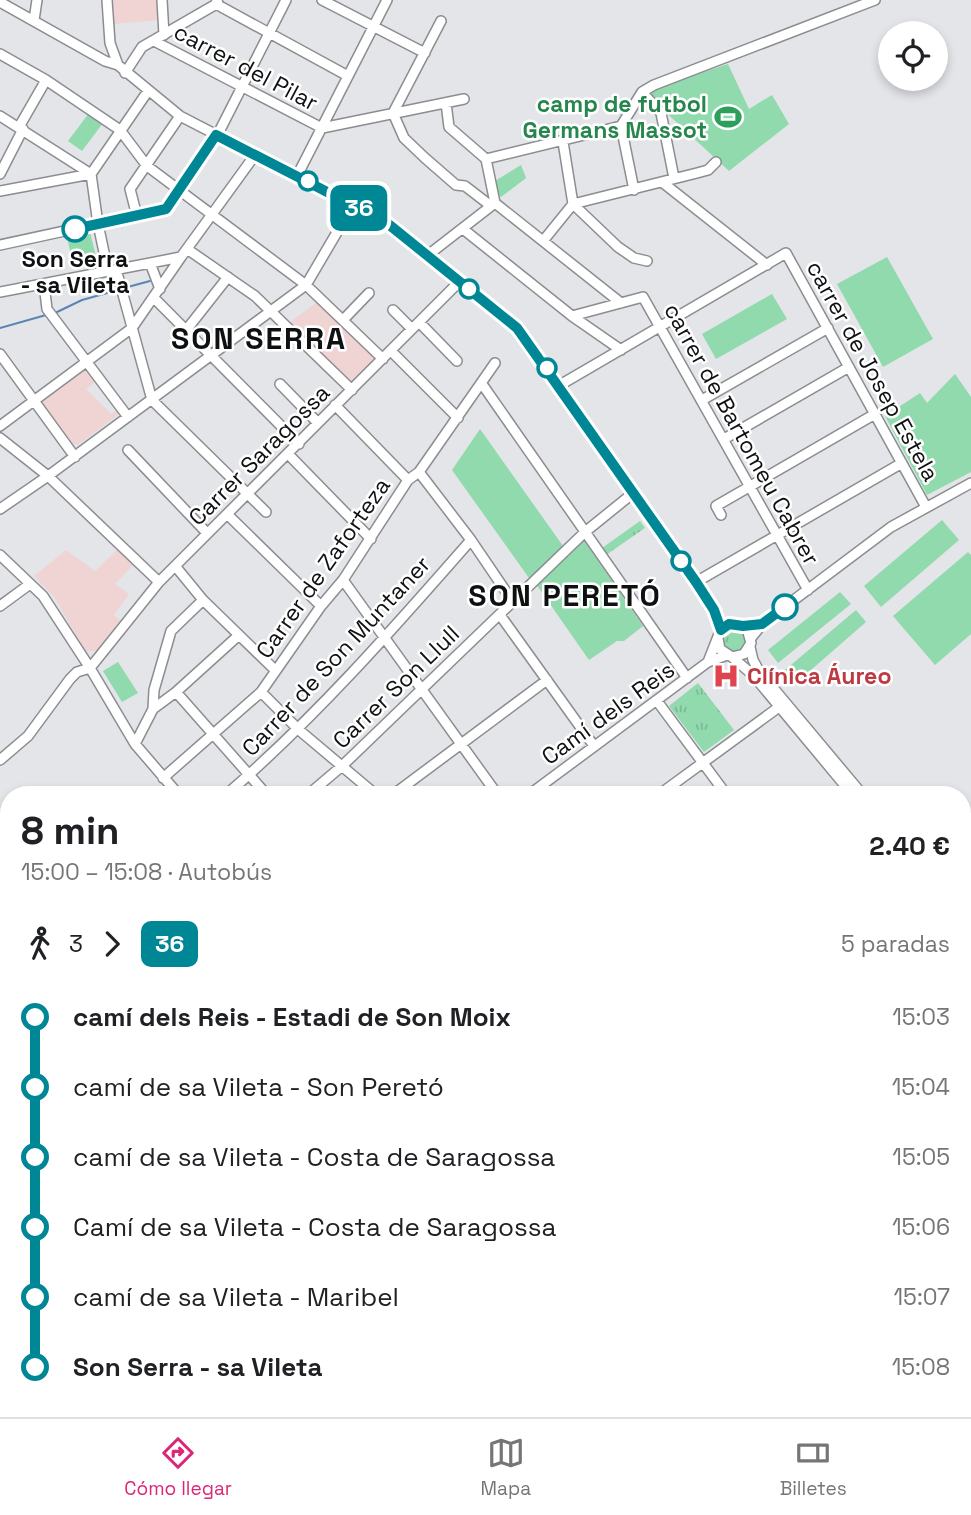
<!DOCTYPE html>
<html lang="es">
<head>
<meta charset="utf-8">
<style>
  :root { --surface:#fff; --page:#f6f6f6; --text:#202124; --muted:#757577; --line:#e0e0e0; --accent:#db2777 }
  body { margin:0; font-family:"Space Grotesk",sans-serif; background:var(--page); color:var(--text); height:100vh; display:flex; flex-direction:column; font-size:26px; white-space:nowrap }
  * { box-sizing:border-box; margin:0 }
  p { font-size:23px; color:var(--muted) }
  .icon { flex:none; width:38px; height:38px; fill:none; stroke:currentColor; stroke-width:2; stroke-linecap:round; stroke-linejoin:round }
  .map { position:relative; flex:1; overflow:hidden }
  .details { position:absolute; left:0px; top:786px; width:971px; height:632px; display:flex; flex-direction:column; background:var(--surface); border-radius:28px 28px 0 0; box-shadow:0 4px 10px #0003 }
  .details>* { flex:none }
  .badge { padding:0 14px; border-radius:10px; font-size:24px; line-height:46px }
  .tools { position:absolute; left:878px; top:21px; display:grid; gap:14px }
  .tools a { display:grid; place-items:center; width:70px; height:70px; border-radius:50%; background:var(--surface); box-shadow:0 4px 10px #0003; font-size:35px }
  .map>.badge { position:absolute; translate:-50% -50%; box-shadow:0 0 0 4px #fff }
  .legs { display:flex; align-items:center; gap:10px; height:77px; padding:0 21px; font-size:23px }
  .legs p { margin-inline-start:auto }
  .summary { display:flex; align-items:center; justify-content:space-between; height:119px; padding:0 21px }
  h1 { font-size:38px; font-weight:600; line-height:52px }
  ul { padding:0 21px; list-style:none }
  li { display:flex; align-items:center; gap:24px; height:70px; font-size:26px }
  li i { display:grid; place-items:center; width:10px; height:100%; margin:0 9px; background:currentColor }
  li i::after { content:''; width:18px; height:18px; margin:-9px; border:5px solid; border-radius:50%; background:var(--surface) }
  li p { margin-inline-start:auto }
  li:first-child i { background:linear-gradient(#0000 50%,currentColor 0) }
  li:last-child i { background:linear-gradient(currentColor 50%,#0000 0) }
  .tabs { display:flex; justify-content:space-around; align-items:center; height:98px; border-top:2px solid var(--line); background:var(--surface); font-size:19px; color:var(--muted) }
  .tabs a { display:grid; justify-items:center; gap:4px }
  .tabs .current { color:var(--accent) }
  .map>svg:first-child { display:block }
  .education { fill:#efd4d3 }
  .grass { fill:url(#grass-tufts) }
  .park { fill:#91daad }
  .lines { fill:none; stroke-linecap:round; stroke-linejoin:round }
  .stream { stroke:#5c84b5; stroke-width:2 }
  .minor-casing { stroke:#8b8d90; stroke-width:12 }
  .highway-casing { stroke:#a57c83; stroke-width:16 }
  .minor { stroke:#fff; stroke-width:9 }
  .highway { stroke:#f6b6c0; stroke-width:12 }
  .line-1-casing { stroke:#fff; stroke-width:16 }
  .line-1 { stroke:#008795; stroke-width:10 }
  .stop-1-dot { fill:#fff; stroke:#008795; stroke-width:3.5 }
  .labels { text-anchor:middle; stroke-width:5; stroke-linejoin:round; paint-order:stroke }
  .street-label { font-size:23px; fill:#0f1011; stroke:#fff }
  .leisure-label { font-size:23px; font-weight:bold; fill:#27864d; stroke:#fff; text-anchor:end }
  .stop-label { font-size:23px; font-weight:bold; fill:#0f1011; stroke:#fff }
  .health-label { font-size:23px; font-weight:bold; fill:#be3a42; stroke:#fff; text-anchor:start }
  .district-label { font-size:30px; font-weight:bold; letter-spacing:2px; fill:#0f1011; stroke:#fff }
</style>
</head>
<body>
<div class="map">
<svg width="971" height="1417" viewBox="0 0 971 1417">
  <defs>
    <pattern id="grass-tufts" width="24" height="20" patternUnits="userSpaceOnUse" patternTransform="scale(1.75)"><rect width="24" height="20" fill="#91daad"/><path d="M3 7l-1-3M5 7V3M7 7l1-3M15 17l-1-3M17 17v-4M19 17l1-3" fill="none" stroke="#7cba94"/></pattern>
  </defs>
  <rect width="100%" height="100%" fill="#e3e5e8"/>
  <path class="education" d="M111,0H157L159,20L113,24Z
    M320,300L378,358L350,385L290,322Z
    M84,369L95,382L86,389L111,414L117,410L119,414L78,445L73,444L42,403L43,399Z
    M120,547L135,563L115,584L129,594L114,615L120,620L97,651H85L55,598L34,576L66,550L95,571Z
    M168,1409H508L503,1417H380L376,1413L363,1417H179Z"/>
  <path class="grass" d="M640,521L645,528L606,555L602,548Z
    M721 640a13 13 0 1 1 26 0a13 13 0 1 1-26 0Z
    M698,683L734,730L704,752L669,706Z
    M588,1409H615L614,1417H583Z"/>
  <path class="park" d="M728,64L749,109L772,95L789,124L729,171L647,95L649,90Z
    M89,113L103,123L82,151L68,141Z
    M521,165L526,178L501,197L497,193L495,181Z
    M90,232L98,265L74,269L67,237Z
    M887,257L933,339L883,367L837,284Z
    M772,294L787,319L716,359L702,334Z
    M955,374L971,397V472L927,495L885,416L920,393L927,403Z
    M480,429L563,546L529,578L452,470Z
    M942,520L959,540L881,607L864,586Z
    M583,539L643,626L624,641H617L589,660L536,584Z
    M968,552L971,555V634L935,665L893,616Z
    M840,592L851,604L778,663L768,650Z
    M856,610L866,622L796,683L785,670Z
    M118,662L138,693L122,702L103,671Z
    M971,883V912L969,913C961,905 961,897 965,886Z
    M0,1109L9,1117V1230L0,1221Z
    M971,1358V1385L963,1379L962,1360Z
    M387,1409H422L430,1417H383L381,1415Z
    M437,1409H469L460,1417H446Z
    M681,1409H731L723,1417H679L676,1414Z
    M744,1409H796L805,1417H737Z"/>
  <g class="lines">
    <path class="stream" d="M124,288L150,281
      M55,313L82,300L118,290
      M0,328L46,315"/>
    <g class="minor-casing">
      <path id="minor" d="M107,0L110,43L118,65
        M162,0L164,35
        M217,0L216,4L348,76
        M322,0L425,53
        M0,2L105,61L118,65L180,116L387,223L517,328L696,582L714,610L721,630
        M34,20L37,0
        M154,41L322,128L464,99
        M0,54L46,80L120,130L147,166L306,285L383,359
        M125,73L142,47L218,3
        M642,92L661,113L674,178
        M446,103L449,127L486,159L495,203
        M393,113L404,138L425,158L456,185L465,186L491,206
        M393,113L441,21
        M0,116L91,174
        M621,126L634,190
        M19,127L46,80
        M563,142L573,204L618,247L634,258L647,261
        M486,159L621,126L642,92L654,85L875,0
        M0,174L23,129
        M297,176L387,0
        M662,182L767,265
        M0,191L91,174
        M495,203L621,303
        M137,216L130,189L180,116
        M463,229L572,316L621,350
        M543,241L573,204L697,173L708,170L716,162
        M0,245L166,209L220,130L286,0
        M187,249L255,296L352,390
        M428,255L495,203
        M150,263L160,289
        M116,269L152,400L266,512
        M108,271L98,224L91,174L148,91
        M44,284L47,309L128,417
        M0,292L181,257
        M154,298L299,444
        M393,310L412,329
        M572,316L643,297L808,590
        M343,320L369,293
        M419,322L457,361
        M187,329L228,277
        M391,351L458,418
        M0,354L75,457
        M280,384L318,423
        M482,384L687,678
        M560,385L786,253L926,507
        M702,400L828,328
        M335,405L408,480
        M0,426L132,328L181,257L255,155
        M0,438L48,476L159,582
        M724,439L849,367
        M128,450L207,533
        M288,454L371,539
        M419,472L471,540L513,602
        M0,509L48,476L306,285L353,205
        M228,515L321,606
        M721,515L716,506L875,414
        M0,555L43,596L90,668L135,744L178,794
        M176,567L203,600L275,670
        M343,580L497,794
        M696,582L902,463
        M0,606L30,584
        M500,615L594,746
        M751,638L762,624L891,527L971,483
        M750,647L753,660L759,671L862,794
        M732,657L753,675L852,794
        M708,662L719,634L729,624H739L747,629L751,643L744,654L732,657L720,649L718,639
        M176,692L266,794
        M261,692L299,730L375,794
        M657,701L726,794
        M153,709L176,692L239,635
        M135,744L153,709L154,690L171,631L203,600
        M0,760L28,736L70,679L77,672L90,668L159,582L459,282
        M163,778L261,692L321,606L343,580L408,480L419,472L495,363
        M227,794C316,717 393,629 471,540
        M309,794L342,766L585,532L632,494
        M394,794L547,680
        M530,794L708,662L727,655
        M660,794L779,707
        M0,834L9,839
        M0,894L9,884
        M962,919L971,931
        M965,936L971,958
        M0,963L9,954
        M962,994L971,974
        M0,1089L9,1094
        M0,1101L9,1108
        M962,1202L971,1203
        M0,1239L9,1248
        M962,1349L971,1346
        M535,1409L544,1417
        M881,1409L884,1417
        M934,1409L936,1417
        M369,1415L371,1417
        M65,1417L70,1409
        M619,1417L621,1409
        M733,1417L740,1409
        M867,1417L876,1409"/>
    </g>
    <g class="highway-casing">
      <path id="highway" d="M962,1001L971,992
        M962,1033L971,1028
        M962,1047L971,1042
        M962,1075L971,1072
        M627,1409L628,1417
        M515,1417L518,1409
        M555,1417L561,1409
        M570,1417L576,1409"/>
    </g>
    <use href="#minor" class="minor"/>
    <use href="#highway" class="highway"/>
  </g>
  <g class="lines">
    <g class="line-1-casing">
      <path id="line-1" d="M75,229L166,209L216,135L370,214L387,223L517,328L696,582L714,610L721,630L729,624L743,626L762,624L785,607"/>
    </g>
    <use href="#line-1" class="line-1"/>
  </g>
  <defs>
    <g id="stadium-bare" transform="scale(2.1)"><path d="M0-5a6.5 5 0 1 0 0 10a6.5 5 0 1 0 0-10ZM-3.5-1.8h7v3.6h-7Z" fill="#2e9e5b" stroke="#fff" stroke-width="2.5" paint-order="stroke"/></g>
    <g id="hospital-bare" transform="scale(2.1)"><path d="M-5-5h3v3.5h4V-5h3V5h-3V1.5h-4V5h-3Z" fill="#e0444e" stroke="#fff" stroke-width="2.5" paint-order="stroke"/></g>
  </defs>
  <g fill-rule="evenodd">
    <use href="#stadium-bare" x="728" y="117"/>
    <use href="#hospital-bare" x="726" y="676"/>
  </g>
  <g class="stop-1-dot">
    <circle cx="308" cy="181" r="9"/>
    <circle cx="75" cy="229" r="12"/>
    <circle cx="469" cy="289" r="9"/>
    <circle cx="547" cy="368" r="9"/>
    <circle cx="681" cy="561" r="9"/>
    <circle cx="785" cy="607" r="12"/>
  </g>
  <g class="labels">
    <g class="street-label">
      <text transform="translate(246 67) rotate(28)" y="8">carrer del Pilar</text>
      <text transform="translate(873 371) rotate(61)" y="8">carrer de Josep Estela</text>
      <text transform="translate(742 434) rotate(61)" y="8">carrer de Bartomeu Cabrer</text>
      <text transform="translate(259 455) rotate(-45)" y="8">Carrer Saragossa</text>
      <text transform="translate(323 568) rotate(-55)" y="8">Carrer de Zaforteza</text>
      <text transform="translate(336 656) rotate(-47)" y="8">Carrer de Son Muntaner</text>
      <text transform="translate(396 687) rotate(-44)" y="8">Carrer Son Llull</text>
      <text transform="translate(608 713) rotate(-36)" y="8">Camí dels Reis</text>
    </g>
    <g class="leisure-label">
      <text x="707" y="112">camp de futbol<tspan x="707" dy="26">Germans Massot</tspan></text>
    </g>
    <g class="stop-label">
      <text x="75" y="267">Son Serra<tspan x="75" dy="26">- sa Vileta</tspan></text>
    </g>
    <g class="health-label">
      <text x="747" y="684">Clínica Áureo</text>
    </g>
    <g class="district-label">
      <text x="259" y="349">SON SERRA</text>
      <text x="565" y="606">SON PERETÓ</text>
    </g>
  </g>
</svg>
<div class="tools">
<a><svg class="icon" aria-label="locate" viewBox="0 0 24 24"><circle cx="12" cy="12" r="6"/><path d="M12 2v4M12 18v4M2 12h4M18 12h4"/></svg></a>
</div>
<b class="badge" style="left:359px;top:208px;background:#008795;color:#fff">36</b>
<section class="details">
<div class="summary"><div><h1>8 min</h1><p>15:00 – 15:08 · Autobús</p></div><b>2.40 €</b></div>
<div class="legs"><svg class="icon" aria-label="walk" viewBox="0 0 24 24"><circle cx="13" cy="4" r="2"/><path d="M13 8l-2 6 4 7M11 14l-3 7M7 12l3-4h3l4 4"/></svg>3<svg class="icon" aria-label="forward" viewBox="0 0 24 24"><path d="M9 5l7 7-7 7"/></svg><b class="badge" style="background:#008795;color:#fff">36</b><p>5 paradas</p></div>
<ul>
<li><i style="color:#008795"></i><b>camí dels Reis - Estadi de Son Moix</b><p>15:03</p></li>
<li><i style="color:#008795"></i><span>camí de sa Vileta - Son Peretó</span><p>15:04</p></li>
<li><i style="color:#008795"></i><span>camí de sa Vileta - Costa de Saragossa</span><p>15:05</p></li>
<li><i style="color:#008795"></i><span>Camí de sa Vileta - Costa de Saragossa</span><p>15:06</p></li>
<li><i style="color:#008795"></i><span>camí de sa Vileta - Maribel</span><p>15:07</p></li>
<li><i style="color:#008795"></i><b>Son Serra - sa Vileta</b><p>15:08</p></li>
</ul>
</section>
</div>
<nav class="tabs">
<a class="current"><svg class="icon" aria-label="directions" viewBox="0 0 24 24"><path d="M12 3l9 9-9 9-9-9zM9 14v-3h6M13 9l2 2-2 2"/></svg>Cómo llegar</a>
<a><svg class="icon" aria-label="map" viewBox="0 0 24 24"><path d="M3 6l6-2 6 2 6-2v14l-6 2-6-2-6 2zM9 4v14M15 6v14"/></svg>Mapa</a>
<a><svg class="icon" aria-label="tickets" viewBox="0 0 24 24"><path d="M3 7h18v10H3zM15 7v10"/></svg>Billetes</a>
</nav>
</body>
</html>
